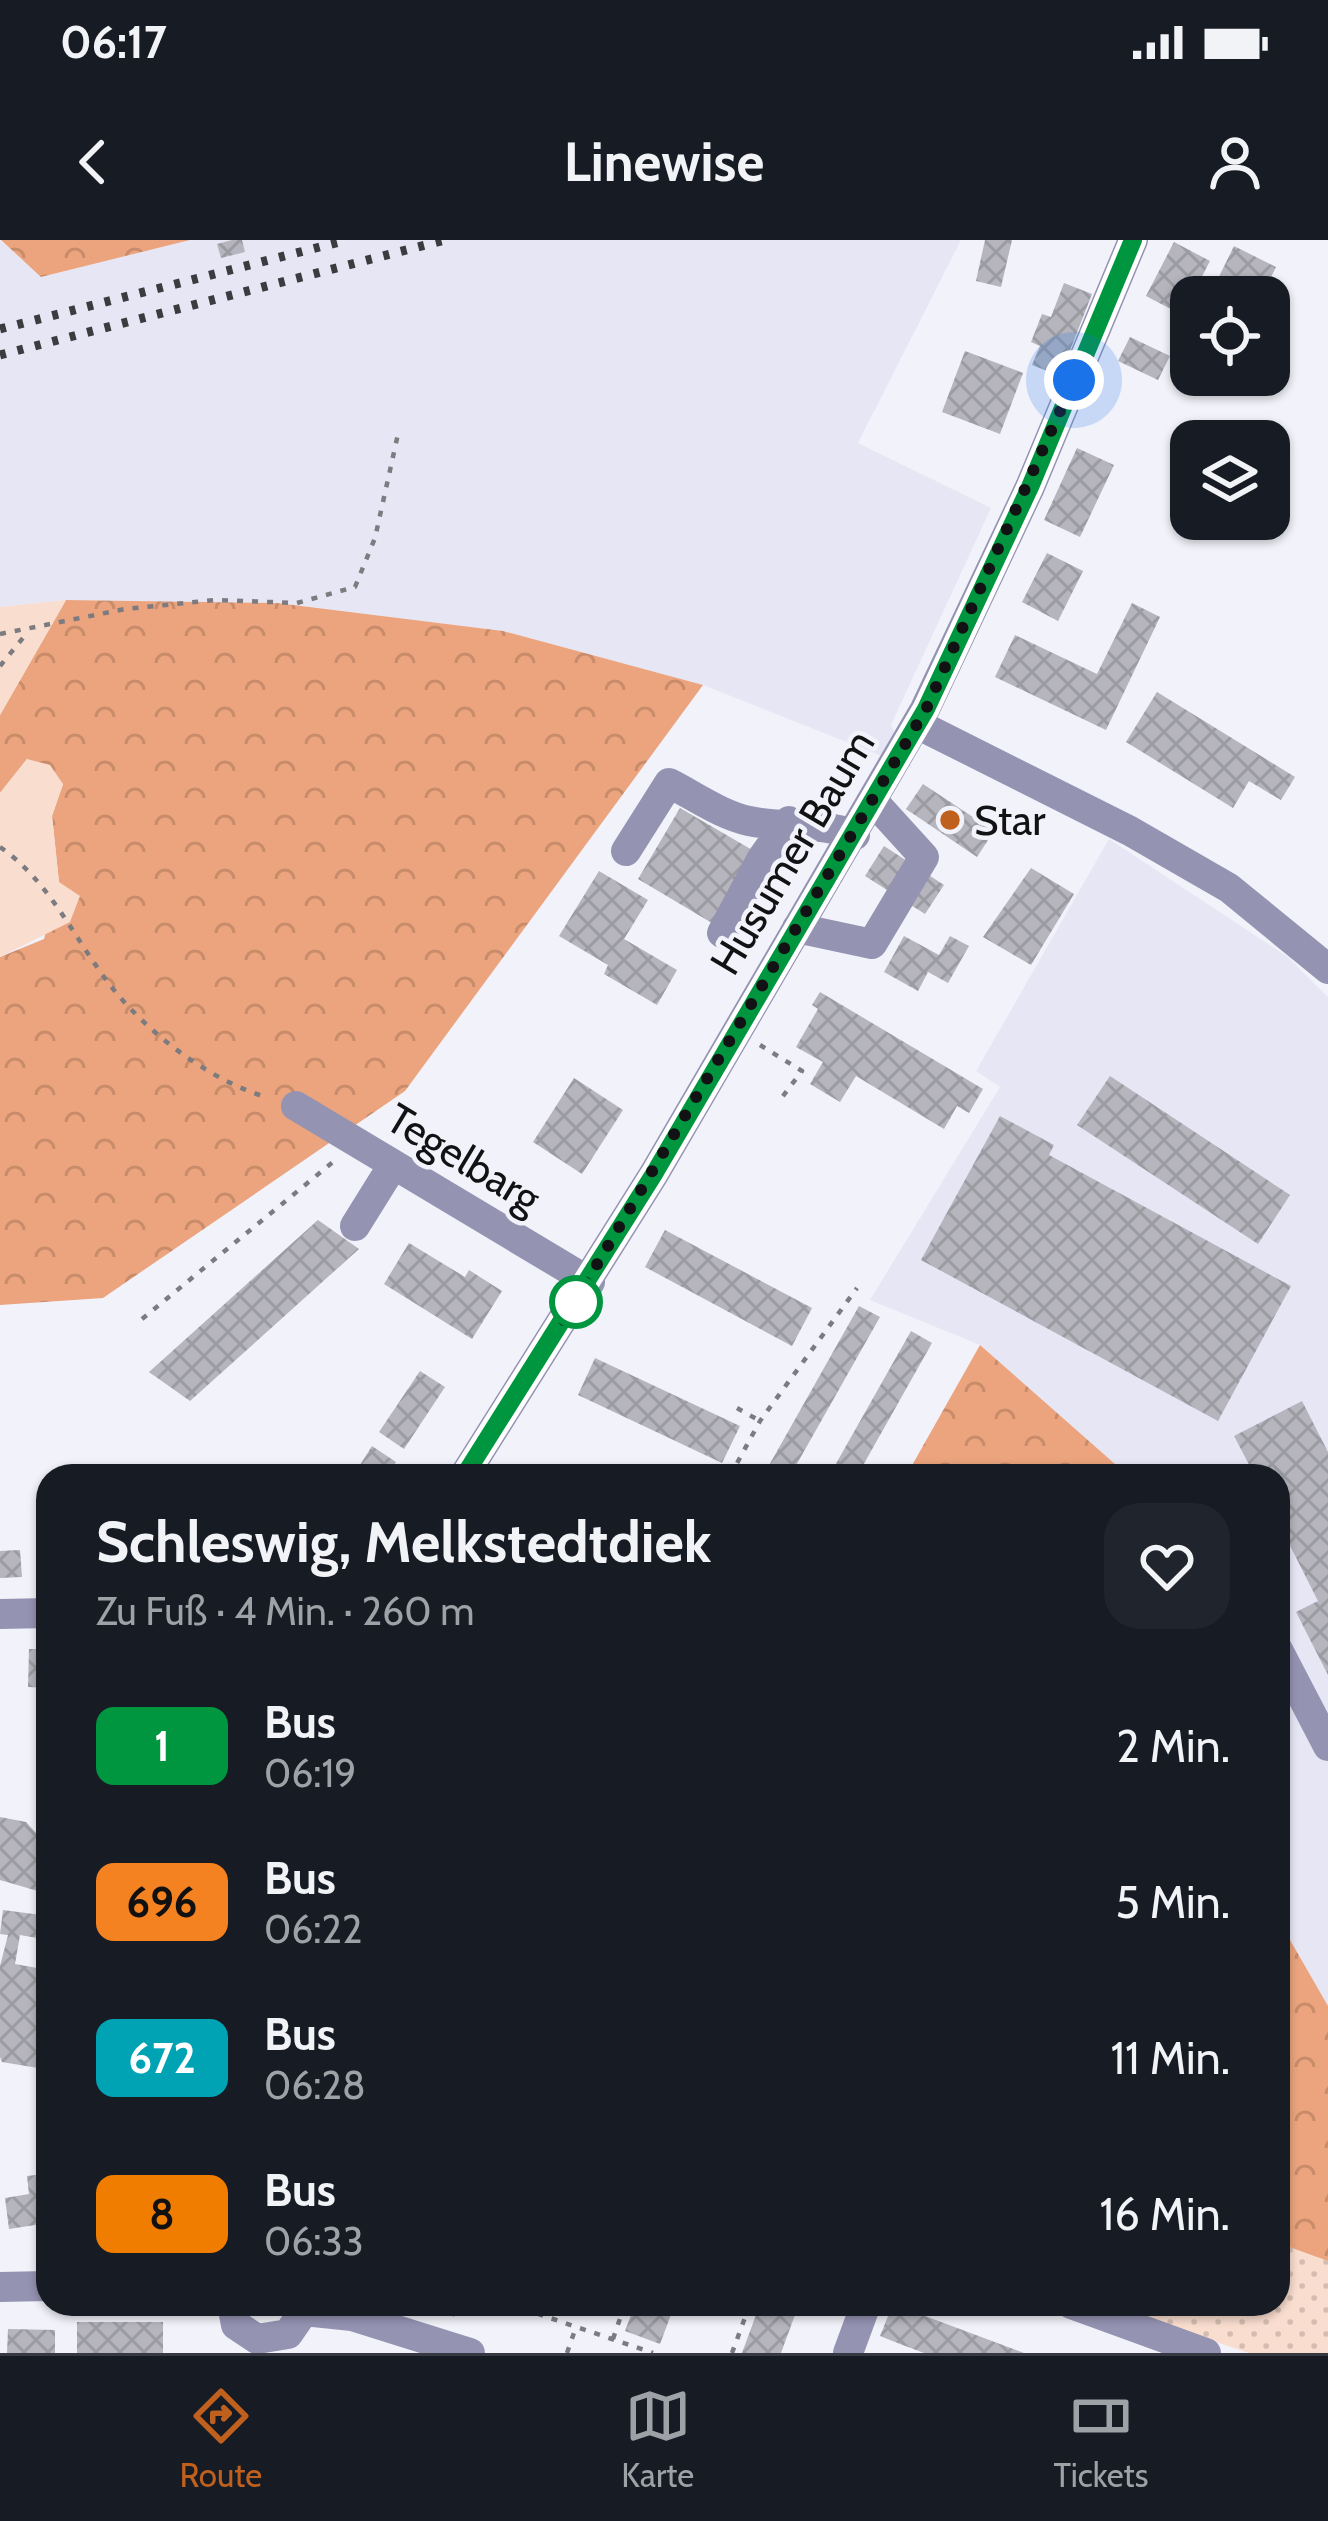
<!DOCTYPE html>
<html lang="de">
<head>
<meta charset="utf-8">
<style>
  :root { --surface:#171b24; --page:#20242c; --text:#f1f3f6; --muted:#9ea1a6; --line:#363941; --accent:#c0601e }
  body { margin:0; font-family:Cabin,sans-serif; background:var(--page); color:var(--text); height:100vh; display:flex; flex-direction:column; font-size:45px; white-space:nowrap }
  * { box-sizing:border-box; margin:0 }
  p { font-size:39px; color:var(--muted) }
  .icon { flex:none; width:66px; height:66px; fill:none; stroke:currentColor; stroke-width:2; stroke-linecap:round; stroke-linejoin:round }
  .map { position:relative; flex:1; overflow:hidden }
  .side { position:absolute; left:36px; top:1224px; width:1254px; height:852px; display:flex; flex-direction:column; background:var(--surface); border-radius:36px; box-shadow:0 3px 9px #0004 }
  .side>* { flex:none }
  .badge { padding:0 24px; border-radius:18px; font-size:42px; line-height:78px }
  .tools { position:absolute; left:1170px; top:36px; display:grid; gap:24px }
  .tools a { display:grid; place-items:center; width:120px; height:120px; border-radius:24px; background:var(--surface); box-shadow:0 3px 9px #0004; font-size:60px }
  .you { position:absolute; width:60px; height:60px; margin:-30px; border:9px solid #fff; border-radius:50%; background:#1a73e8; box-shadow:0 0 0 18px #1a73e833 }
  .map>.badge { position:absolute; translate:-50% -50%; box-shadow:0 0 0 6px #fff }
  .round { display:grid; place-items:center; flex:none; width:126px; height:126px; border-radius:36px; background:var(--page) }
  .head { display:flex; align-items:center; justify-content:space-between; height:204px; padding:0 60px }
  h1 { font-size:57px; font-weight:700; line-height:90px }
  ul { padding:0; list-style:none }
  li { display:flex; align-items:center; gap:36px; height:156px; padding:0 60px }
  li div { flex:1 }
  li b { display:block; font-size:45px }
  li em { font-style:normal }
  li .badge { min-width:132px; font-weight:700; text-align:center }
  .status { display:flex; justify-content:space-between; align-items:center; height:84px; padding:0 60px; background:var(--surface); direction:ltr }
  .status svg { height:33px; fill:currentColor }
  header { display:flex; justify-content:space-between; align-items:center; height:156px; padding:0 60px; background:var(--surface); font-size:54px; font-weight:700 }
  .menu { display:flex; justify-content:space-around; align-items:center; height:168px; border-top:3px solid var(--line); background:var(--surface); font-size:33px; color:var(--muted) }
  .menu a { display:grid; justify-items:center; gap:6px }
  .menu .current { color:var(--accent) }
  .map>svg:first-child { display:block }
  .built { fill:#e7e6f5 }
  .grass { fill:url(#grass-dots) }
  .forest { fill:url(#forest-crowns) }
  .park { fill:#f9ddce }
  .building { fill:url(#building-cross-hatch) }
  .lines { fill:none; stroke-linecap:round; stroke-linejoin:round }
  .path { stroke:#7b7b80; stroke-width:4.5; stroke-dasharray:6 9; stroke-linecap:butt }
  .minor { stroke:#9593b2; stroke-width:30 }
  .rail { stroke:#3c3c40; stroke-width:9; stroke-dasharray:6 12; stroke-linecap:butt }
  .line-casing { stroke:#fff; stroke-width:27 }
  .line { stroke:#00963f; stroke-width:18 }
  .walk { stroke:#121214; stroke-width:12; stroke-dasharray:0 21.6 }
  .poi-dot { fill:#c0601e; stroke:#f2f2fa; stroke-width:4.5 }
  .stop-dot { fill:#fff; stroke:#00963f; stroke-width:6 }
  .labels { text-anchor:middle; stroke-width:9; stroke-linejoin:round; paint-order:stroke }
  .poi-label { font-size:42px; fill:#121214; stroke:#f2f2fa; text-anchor:start }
  .street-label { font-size:42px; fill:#121214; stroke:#f2f2fa }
</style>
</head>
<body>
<div class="status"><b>06:17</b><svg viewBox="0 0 49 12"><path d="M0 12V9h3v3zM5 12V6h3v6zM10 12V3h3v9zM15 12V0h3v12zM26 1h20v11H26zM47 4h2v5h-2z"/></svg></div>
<header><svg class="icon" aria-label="back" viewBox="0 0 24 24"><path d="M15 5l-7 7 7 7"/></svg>Linewise<svg class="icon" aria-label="person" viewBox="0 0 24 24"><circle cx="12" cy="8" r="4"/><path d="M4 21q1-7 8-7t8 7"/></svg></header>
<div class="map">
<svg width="1328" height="2113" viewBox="0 0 1328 2113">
  <defs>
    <pattern id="grass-dots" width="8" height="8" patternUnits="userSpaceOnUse" patternTransform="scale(3)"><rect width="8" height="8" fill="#f9ddce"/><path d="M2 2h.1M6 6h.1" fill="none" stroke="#d4bdb0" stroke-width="1.8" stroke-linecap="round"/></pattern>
    <pattern id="forest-crowns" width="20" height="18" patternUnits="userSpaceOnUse" patternTransform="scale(3)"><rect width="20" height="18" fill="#eba47d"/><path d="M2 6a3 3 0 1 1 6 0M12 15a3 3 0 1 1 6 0" fill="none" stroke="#c88c6b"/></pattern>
    <pattern id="building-cross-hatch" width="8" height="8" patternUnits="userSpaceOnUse" patternTransform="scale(3)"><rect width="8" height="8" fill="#b6b5be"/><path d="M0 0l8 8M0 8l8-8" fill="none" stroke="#9b9ba2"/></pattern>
  </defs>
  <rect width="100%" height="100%" fill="#f2f2fa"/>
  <path class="built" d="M0,0L42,37L190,0H961L858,203L991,268L891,485L912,528L703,445L503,391L277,363L66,360L0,367Z
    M1109,599L1288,717L1328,757V1766L1278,1679V1236H1126L980,1105L870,1060L1000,847L976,831Z"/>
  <path class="grass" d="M1278,2003L1328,2021V2113H1249L1118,2069L1120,2064H1278Z"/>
  <path class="forest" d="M1,0H190L41,37Z
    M66,360L277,363L503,391L703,445L405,851L103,1058L0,1065V717L44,699L59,642L52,576L63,544L27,519L0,553V475Z
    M980,1105L1124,1232L1126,1236H906Z
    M1278,1679L1328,1766V2021L1278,2003Z"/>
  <path class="park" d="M66,360L0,475V367Z
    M27,519L50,525L63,544L52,576L59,642L80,656L70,682L0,717V553Z"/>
  <path class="building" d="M232,0H242L245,12L221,18L217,4Z
    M985,0H1012L1001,47L976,41Z
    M1174,2L1210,21L1182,75L1146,56Z
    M1234,6L1276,27L1262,55L1238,43L1230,57H1209Z
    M1064,43L1092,54L1060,136L1032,125L1040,106L1031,102L1042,74L1051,77Z
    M1130,97L1170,116L1158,140L1118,121Z
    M965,111L1023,133L1000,194L942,172Z
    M1077,208L1114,225L1080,297L1044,280Z
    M1047,313L1083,331L1058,381L1022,362Z
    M1132,363L1160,377L1106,490L995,437L1015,395L1097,434Z
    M1157,452L1295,537L1281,560L1249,541L1233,568L1126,502Z
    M923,544L994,591L977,617L906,569Z
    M680,568L754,611L712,683L638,639Z
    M884,606L944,645L925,674L865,636Z
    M1031,628L1074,654L1031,725L983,697Z
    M599,631L648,660L624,699L677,730L657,765L604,734L608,725L559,696Z
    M904,696L939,715L950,696L969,706L948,743L928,732L918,751L884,732Z
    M820,752L983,849L969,873L957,866L944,889L856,836L840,862L810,844L823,822L796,807L818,769L812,765Z
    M1110,836L1290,955L1258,1004L1077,885Z
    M574,838L623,870L582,934L533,902Z
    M1000,876L1054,905L1049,915L1291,1046L1218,1181L921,1020Z
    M318,980L359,1009L190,1161L149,1132Z
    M665,990L812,1068L792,1106L645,1027Z
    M409,1003L465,1037L469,1030L502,1051L472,1099L384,1044Z
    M859,1066L880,1077L790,1236H763Z
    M911,1091L932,1103L857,1236H829Z
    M595,1118L740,1186L722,1223L578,1155Z
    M420,1131L445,1147L404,1209L379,1192Z
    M1302,1161L1328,1212V1435L1296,1372L1318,1361L1278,1282V1236H1255L1234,1196Z
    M372,1206L396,1222L387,1236H353Z
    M20,1310L22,1337L0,1338V1311Z
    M29,1409H48V1448L28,1447Z
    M0,1577L26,1582L36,1593L37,1586L48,1588V1654L0,1640Z
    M3,1670L41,1675L37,1698L20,1695L15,1724L48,1730L44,1829L2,1822L0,1817V1726L8,1695L0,1694Z
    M44,1934L48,1983L9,1989L5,1958L29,1954L27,1936Z
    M635,2064H675L660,2104L625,2091Z
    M760,2064H799L781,2113H742Z
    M893,2064L1024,2113H924L900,2104L880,2096Z
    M77,2082H163V2113H77Z
    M8,2089L55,2090V2113H7Z"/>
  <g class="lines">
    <path class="path" d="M0,394L125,369L215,360L297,363L355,347L375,298L398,194
      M0,426L27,393
      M0,607C58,647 81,717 128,766C164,805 216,842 266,857
      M760,805L802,831L780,860
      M142,1079L333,922
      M737,1168L760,1181
      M730,1236L760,1181L857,1048
      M509,2064L653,2113
      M452,2075L467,2064
      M613,2099L625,2064
      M567,2113L576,2087
      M732,2113L750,2064"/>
    <path class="minor" d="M917,484L1130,591L1229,648L1328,729
      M626,611L669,543C695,556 721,575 749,581C785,589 818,581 855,595
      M797,688L872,704L924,617L874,562
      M722,693L762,618L789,581
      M296,866L590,1042
      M355,986L393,925
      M464,1236L654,934L925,469L1030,247L1133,0
      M0,1374L48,1373
      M1278,1410L1328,1506
      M0,2047L48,2046
      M232,2064L236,2085L257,2099L288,2094L304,2071L303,2064
      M1071,2064L1206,2113
      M304,2071L352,2076L470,2113
      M848,2113L866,2064"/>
    <path class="rail" d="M0,89L347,0
      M0,115L445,0"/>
  </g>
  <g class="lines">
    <g class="line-casing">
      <path id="line" d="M464,1236L654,934L926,469L1030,247L1133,0"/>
    </g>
    <use href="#line" class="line"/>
    <path class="walk" d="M576,1062L564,1080L926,469L1074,140"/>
  </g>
  <circle class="poi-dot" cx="950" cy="580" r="12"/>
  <circle class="stop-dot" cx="576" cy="1062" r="24"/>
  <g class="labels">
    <g class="poi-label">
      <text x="974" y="595">Star</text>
    </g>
    <g class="street-label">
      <text transform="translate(792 612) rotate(-59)" y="15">Husumer Baum</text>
      <text transform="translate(464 918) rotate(31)" y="15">Tegelbarg</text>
    </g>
  </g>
</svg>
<div class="tools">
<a><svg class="icon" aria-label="locate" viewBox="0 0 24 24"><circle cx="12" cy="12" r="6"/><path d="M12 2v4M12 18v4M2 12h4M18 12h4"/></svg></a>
<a><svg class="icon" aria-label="layers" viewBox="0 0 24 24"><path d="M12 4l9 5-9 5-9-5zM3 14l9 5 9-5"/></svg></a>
</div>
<div class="you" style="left:1074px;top:140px"></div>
<section class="side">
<div class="head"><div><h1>Schleswig, Melkstedtdiek</h1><p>Zu Fuß · 4 Min. · 260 m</p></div><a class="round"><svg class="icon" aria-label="heart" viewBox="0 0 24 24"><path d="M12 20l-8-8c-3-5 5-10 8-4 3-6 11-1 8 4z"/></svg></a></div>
<ul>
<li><span class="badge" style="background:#00963f;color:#fff">1</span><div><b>Bus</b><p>06:19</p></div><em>2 Min.</em></li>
<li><span class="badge" style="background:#f58220;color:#111">696</span><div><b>Bus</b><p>06:22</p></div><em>5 Min.</em></li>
<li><span class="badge" style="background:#00a3b4;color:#fff">672</span><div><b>Bus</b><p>06:28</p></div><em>11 Min.</em></li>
<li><span class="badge" style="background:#f07c00;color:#111">8</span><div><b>Bus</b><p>06:33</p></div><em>16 Min.</em></li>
</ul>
</section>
</div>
<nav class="menu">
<a class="current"><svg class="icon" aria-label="directions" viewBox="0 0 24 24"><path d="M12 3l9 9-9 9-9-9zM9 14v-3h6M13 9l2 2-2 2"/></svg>Route</a>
<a><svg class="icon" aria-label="map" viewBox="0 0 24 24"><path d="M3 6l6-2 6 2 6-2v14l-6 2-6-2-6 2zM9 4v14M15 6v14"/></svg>Karte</a>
<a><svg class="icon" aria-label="tickets" viewBox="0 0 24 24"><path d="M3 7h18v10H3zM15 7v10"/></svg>Tickets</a>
</nav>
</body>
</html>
